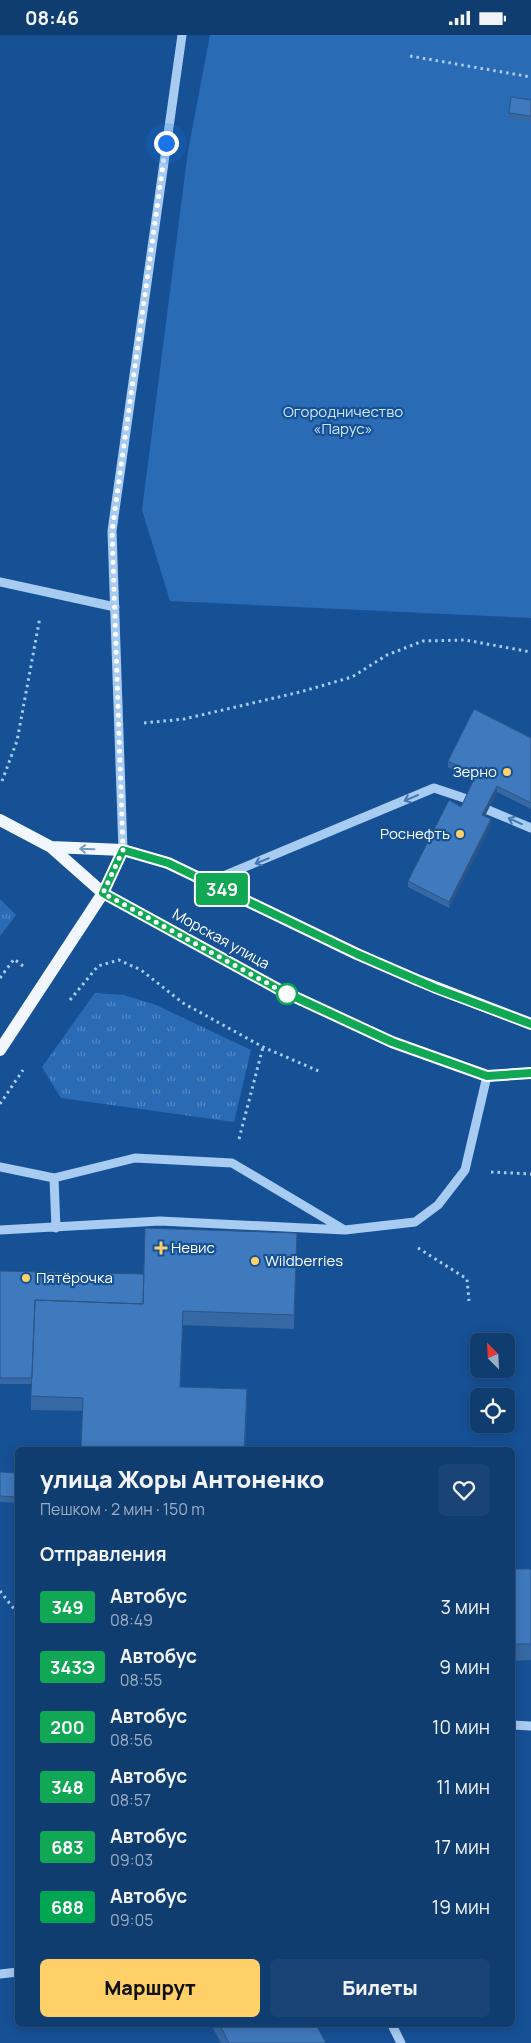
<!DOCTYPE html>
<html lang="ru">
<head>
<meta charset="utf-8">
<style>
  :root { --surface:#103d70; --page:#194475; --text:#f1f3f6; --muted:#9caec3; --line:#305683; --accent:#ffd068 }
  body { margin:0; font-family:Manrope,sans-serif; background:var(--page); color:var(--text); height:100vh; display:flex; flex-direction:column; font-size:19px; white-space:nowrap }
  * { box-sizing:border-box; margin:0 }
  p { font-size:16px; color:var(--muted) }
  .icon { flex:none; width:28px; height:28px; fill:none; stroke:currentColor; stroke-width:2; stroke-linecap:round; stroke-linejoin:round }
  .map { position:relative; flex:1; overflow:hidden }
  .drawer { position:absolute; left:15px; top:1412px; width:500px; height:580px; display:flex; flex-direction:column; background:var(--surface); border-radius:8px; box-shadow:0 2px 12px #0003,0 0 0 1px var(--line) }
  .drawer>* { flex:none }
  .badge { padding:0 10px; border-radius:4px; font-size:18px; line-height:32px }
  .needle { width:32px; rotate:336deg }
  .fabs { position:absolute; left:470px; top:1298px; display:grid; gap:10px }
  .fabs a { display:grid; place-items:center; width:45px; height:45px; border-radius:8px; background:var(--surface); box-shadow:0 2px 12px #0003,0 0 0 1px var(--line); font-size:25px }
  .you { position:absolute; width:25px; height:25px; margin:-12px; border:4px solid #fff; border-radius:50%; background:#1a73e8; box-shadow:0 0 0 8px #1a73e833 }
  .map>.badge { position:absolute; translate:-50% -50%; box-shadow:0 0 0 2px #fff }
  h2 { padding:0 25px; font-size:19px; line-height:45px }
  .round { display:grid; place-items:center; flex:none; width:52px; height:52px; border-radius:8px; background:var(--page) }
  .head { display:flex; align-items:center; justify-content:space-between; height:85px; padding:0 25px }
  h1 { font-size:24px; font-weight:800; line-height:38px }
  .primary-button { display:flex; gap:10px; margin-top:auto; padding:10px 25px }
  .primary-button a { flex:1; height:58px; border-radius:8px; background:var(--accent); color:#111; font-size:20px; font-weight:800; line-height:58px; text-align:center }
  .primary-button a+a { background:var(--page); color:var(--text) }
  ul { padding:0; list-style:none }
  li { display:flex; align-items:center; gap:15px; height:60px; padding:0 25px }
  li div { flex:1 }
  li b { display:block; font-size:19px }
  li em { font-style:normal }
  li .badge { min-width:55px; font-weight:700; text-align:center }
  .status { display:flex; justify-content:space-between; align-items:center; height:35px; padding:0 25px; background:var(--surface); direction:ltr }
  .status svg { height:14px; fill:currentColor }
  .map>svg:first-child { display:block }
  .grass { fill:url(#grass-tufts) }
  .green { fill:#2a6bb5 }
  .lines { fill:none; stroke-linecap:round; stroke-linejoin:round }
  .path { stroke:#a8cbf1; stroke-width:3; stroke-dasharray:2.5 4; stroke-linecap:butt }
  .minor { stroke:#a8cbf1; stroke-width:9 }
  .major { stroke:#f2f7ff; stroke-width:12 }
  .wall { fill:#3669a3 }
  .shaded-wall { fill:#2c5585 }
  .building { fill:#3f7abe; stroke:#2c5585 }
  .oneway { stroke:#4276b1 }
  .oneway2 { stroke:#799cc5 }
  .line-casing { stroke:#fff; stroke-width:11 }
  .line { stroke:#10a855; stroke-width:8 }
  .walk { stroke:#fff; stroke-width:5; stroke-dasharray:0 9 }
  .poi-dot { fill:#ffd068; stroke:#165196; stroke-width:2 }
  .stop-dot { fill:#fff; stroke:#10a855; stroke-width:2.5 }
  .labels { text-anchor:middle; stroke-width:4.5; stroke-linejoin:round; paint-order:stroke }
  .park-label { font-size:15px; fill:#cfe5fc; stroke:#165196 }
  .poi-label { font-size:15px; fill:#fff; stroke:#165196; text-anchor:start }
  .street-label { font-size:15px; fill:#fff; stroke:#165196 }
</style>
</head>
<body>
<div class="status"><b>08:46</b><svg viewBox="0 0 49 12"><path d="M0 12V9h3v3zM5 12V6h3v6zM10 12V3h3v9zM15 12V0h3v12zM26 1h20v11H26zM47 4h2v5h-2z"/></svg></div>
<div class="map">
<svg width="531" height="2008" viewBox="0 0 531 2008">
  <defs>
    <pattern id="grass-tufts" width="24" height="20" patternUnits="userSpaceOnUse" patternTransform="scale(1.25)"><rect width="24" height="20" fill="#2a6bb5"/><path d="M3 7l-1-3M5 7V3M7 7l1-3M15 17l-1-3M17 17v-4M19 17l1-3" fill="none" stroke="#5589c4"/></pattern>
  </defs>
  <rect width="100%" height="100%" fill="#165196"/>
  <path class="grass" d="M0,864L16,880L0,901Z
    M95,958L124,960L156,970L251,1015L234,1087L61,1063L42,1032Z"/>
  <path class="green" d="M210,0H531V583L170,566L142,475L188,116Z"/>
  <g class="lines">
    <path class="path" d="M410,21L531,42
      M144,688L184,684L300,657L352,642L387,620L423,606L465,605L531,617
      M2,746L17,706L40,582
      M0,943L14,924L23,931
      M70,965L98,931L119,925L141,935L183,968L263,1012L321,1037
      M0,1069L23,1035
      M239,1104L263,1012
      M491,1137L531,1139
      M418,1213L467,1244L469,1266
      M0,1556L18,1579"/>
    <path class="minor" d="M0,547L115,572
      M488,775L531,793
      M123,815L112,496L182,0
      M209,847L434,753L467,764
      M0,1132L54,1143L135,1123L232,1128L343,1194
      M54,1143L56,1193
      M0,1195L160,1186L345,1195L415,1187L438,1170L465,1135L487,1041
      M512,1690L531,1691
      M0,1939L18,1937
      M392,1990L401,2008"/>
    <path class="major" d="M0,785L51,812L103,858L280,955L392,1007L487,1041L531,1038
      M51,812L123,815L168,828L357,919L417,945L531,989
      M0,1015L103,858L123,815"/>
  </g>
  <path class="wall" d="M531,65V87L509,84V78Z
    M531,703V774L497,757L485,781L491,790L449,873L408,852V846L461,772L474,745L448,732V726Z
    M297,1212L294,1294L183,1290L180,1352L247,1368L245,1415H81L83,1376L31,1375V1349H0V1236L144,1239Z
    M0,1437L18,1438V1468L0,1467Z
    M512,1534H531V1625L512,1626Z
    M211,1990H316L326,2008H221Z"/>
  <path class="shaded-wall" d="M497,751V757L482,786V780Z
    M491,784V790L449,873V867Z
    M297,1198V1212L294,1294V1280Z
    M183,1276V1290L180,1366V1352Z"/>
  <path class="building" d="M511,62L531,65V81L509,78Z
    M474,674L531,703V768L497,751L482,780L491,784L449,867L408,846L449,765L461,772L476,740L448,726Z
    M145,1193L297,1198L294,1280L183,1276L180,1352L247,1354L244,1415H81L83,1363L31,1361L35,1265L143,1269Z
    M0,1236L144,1239L143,1269L35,1265L32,1343H0Z
    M0,1437L18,1438V1462L0,1461Z
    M512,1534H531V1609H512Z
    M220,1990H316L326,2008H229Z"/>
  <defs><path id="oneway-shaft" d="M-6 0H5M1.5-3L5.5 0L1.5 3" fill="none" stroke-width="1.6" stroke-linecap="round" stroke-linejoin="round" transform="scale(1.25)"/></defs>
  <g class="oneway">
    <use href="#oneway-shaft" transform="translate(411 763) rotate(157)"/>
    <use href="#oneway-shaft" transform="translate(515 786) rotate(-156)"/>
    <use href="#oneway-shaft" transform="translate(262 826) rotate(158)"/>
  </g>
  <use class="oneway2" href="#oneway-shaft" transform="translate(87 814) rotate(-178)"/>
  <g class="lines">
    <g class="line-casing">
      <path id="line" d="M531,989L435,953L357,919L168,828L123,815L103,858L280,955L392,1007L487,1041L531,1038"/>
    </g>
    <use href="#line" class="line"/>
    <path class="walk" d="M166,108L112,496L123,815L103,858L287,959"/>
  </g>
  <g class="poi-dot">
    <circle cx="507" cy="737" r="5"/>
    <circle cx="460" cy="799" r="5"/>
    <path d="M158.5 1205.5h5v5h5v5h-5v5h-5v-5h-5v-5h5z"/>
    <circle cx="255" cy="1226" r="5"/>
    <circle cx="26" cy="1243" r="5"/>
  </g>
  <circle class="stop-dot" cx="287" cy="959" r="10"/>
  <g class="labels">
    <g class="park-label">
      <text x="343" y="382">Огородничество<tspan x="343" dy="17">«Парус»</tspan></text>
    </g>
    <g class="poi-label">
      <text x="497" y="742" text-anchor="end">Зерно</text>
      <text x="450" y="804" text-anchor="end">Роснефть</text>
      <text x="171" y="1218">Невис</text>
      <text x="265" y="1231">Wildberries</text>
      <text x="36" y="1248">Пятёрочка</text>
    </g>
    <g class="street-label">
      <text transform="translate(221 904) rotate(29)" y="5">Морская улица</text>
    </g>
  </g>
</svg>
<div class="fabs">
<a><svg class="needle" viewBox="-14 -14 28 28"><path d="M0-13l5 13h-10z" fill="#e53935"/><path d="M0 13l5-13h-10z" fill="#9caec3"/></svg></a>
<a><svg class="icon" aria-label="locate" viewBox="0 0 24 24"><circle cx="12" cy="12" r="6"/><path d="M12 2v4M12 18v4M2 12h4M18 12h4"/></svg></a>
</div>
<div class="you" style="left:166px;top:108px"></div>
<b class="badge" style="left:222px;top:854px;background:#10a855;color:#fff">349</b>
<section class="drawer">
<div class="head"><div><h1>улица Жоры Антоненко</h1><p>Пешком · 2 мин · 150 m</p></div><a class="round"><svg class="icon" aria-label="heart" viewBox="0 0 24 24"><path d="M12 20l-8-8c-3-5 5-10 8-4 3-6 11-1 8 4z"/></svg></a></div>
<h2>Отправления</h2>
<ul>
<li><span class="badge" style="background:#10a855;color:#fff">349</span><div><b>Автобус</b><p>08:49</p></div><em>3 мин</em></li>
<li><span class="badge" style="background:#10a855;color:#fff">343Э</span><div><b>Автобус</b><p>08:55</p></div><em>9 мин</em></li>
<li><span class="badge" style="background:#10a855;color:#fff">200</span><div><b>Автобус</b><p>08:56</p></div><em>10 мин</em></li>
<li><span class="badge" style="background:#10a855;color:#fff">348</span><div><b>Автобус</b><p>08:57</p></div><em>11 мин</em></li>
<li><span class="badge" style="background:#10a855;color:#fff">683</span><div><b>Автобус</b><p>09:03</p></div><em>17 мин</em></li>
<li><span class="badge" style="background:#00a651;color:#fff">688</span><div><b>Автобус</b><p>09:05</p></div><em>19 мин</em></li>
</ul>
<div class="primary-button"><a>Маршрут</a><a>Билеты</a></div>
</section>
</div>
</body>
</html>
